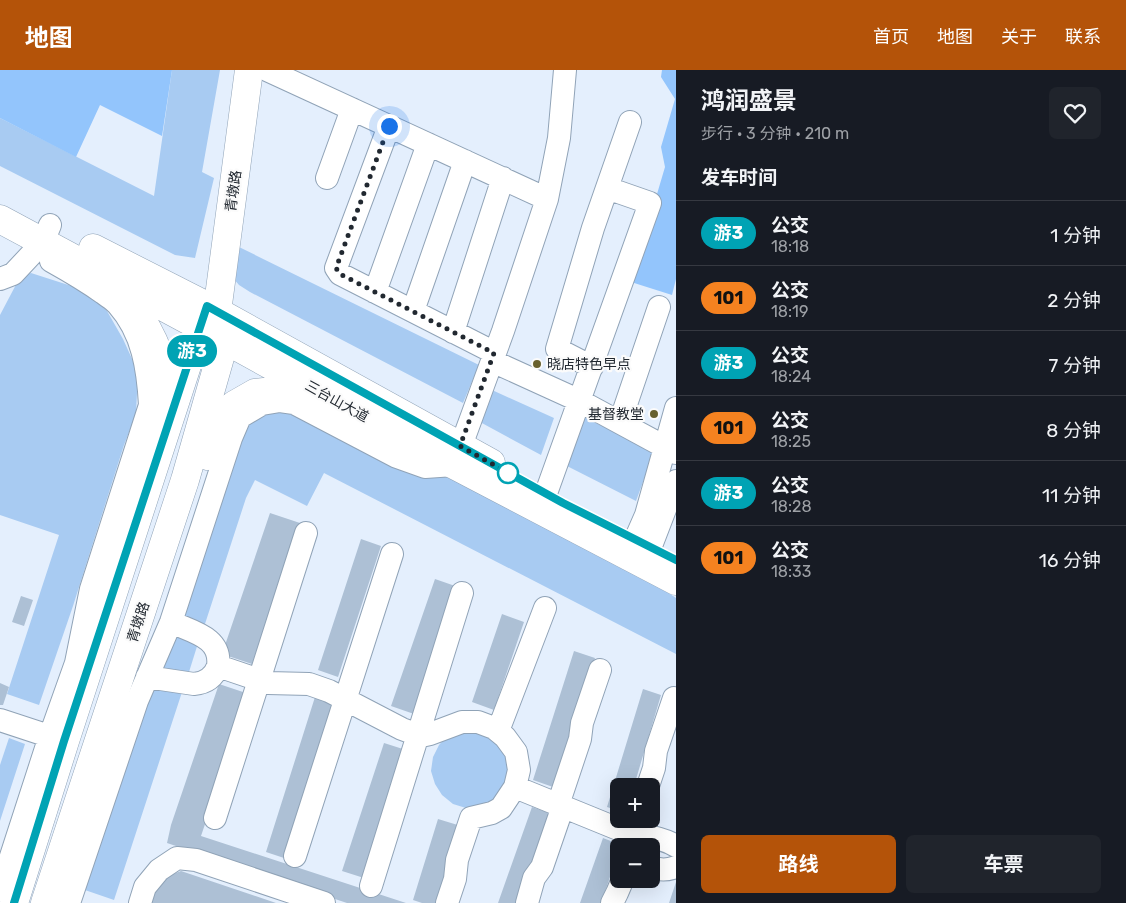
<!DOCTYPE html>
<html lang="zh">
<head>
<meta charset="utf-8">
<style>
  :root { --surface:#171b24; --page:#20242c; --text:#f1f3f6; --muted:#9ea1a6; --line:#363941; --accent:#b45309 }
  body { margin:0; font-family:Rubik,"Noto Sans SC",sans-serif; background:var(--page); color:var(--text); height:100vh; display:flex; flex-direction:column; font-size:19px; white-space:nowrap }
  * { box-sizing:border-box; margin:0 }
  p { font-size:16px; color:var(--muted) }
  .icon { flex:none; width:28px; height:28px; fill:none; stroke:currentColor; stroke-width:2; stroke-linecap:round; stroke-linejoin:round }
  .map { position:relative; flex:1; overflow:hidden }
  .drawer { display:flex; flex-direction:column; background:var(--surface); width:450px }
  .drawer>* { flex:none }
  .badge { padding:0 10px; border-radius:16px; font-size:18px; line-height:32px }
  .tools { position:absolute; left:610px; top:708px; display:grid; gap:10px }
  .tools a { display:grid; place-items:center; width:50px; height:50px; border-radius:8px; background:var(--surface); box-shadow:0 5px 20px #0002; font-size:25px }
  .you { position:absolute; width:25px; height:25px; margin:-12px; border:4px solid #fff; border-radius:50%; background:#1a73e8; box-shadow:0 0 0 8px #1a73e833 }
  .map>.badge { position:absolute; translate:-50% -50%; box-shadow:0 0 0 2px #fff }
  h2 { padding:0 25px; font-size:19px; line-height:45px }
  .round { display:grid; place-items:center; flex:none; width:52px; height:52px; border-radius:8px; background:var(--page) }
  .head { display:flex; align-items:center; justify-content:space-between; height:85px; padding:0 25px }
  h1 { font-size:24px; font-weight:700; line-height:38px }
  .primary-button { display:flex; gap:10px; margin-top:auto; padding:10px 25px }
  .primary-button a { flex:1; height:58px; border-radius:8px; background:var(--accent); color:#fff; font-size:20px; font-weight:700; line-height:58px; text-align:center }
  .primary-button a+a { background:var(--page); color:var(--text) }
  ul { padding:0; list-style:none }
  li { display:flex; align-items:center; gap:15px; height:65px; padding:0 25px; border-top:1px solid var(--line) }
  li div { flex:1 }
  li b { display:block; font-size:19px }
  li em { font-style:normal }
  li .badge { min-width:55px; font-weight:700; text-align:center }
  header { display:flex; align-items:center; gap:30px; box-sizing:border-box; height:70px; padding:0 25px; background:var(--accent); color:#fff }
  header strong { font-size:24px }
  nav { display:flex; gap:28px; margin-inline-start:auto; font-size:18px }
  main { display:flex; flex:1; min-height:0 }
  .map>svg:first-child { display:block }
  .green { fill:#a8cbf2 }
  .forest { fill:#93c5fc }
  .building { fill:#adc0d5 }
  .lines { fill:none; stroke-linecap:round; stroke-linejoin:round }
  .minor-casing { stroke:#90a3b7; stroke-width:24 }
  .major-casing { stroke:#90a3b7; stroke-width:29 }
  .minor { stroke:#fff; stroke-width:22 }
  .major { stroke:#fff; stroke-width:28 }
  .line-casing { stroke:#fff; stroke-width:11 }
  .line { stroke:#00a3b4; stroke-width:8 }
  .walk { stroke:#212830; stroke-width:5; stroke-dasharray:0 9 }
  .poi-dot { fill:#68612e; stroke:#fbfbfb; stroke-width:2 }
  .stop-dot { fill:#fff; stroke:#00a3b4; stroke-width:2.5 }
  .labels { text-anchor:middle; stroke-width:4.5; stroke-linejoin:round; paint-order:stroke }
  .street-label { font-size:14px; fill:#212830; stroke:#fbfbfb }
  .poi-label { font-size:14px; fill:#212830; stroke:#fbfbfb; text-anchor:start }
</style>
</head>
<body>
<header>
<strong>地图</strong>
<nav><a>首页</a><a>地图</a><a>关于</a><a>联系</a></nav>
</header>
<main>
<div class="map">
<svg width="676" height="833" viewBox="0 0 676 833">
  <rect width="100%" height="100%" fill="#e4effd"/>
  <path class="green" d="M172,0H220L202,102L214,108L195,188L175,185L0,96V48L154,126Z
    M239,177L479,295L463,333L250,222L239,215L233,208Z
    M31,203L84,220L107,241L123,269L138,302L136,344L124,375L73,536L39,635L7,624L59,465L0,445V245L20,207Z
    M492,320L554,348L541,385L480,352Z
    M288,339L435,403L467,415L639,503L676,528V584L324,403L307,436L255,410L246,428L203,560L179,547L246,355L258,345Z
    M580,345L654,382L636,431L565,395Z
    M176,559L199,570L189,602L161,599Z
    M155,614L183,619L114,830L82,819L149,620Z
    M484,660L509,687V711L492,732L480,737L466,738L453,734L442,725L435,714L431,701L433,687L439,675L448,665Z
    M9,668L25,674L0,751V695Z"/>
  <path class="forest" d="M0,0H172L162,66L100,35L76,87L0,48Z
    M662,0H676V209L672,225L631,212L665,97L661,77L675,29L661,7Z"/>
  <path class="building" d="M270,443L300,453L252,594L222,584Z
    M361,469L381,476L338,607L318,600Z
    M435,509L458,517L414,644L391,636Z
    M21,526L33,530L24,556L12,552Z
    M502,544L524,552L494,640L472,632Z
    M574,581L595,588L553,717L533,710Z
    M0,613L9,617L3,635H0Z
    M219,614L249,624L201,766L406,833H347L167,773L171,755Z
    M643,619L661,625L634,716H619V741L607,737Z
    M315,627L336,634L287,789L266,782Z
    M384,673L406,680L364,808L342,801Z
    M532,737L552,744L520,833H498Z
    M438,749L461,756L437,833H422L413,830Z
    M603,768L621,775L620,776H619V781L601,833H580Z
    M181,801L276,833H151L157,818L168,806Z
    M676,812V833H669Z"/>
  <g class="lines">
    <g class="minor-casing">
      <path id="minor" d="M267,0L547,129
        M389,56L336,198L340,204L495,283
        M327,108L352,39
        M0,209L13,204L43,172L50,155
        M375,222L428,74
        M413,241L465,91
        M453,262L503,108
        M492,291L580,331L676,383
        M592,297L557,279L593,158L630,52
        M620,352L659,237
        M540,440L650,133L607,118
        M628,486L646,445L676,338
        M644,494L676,411
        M171,552C192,562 222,567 218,596L268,613L309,614L329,621L402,659L421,666L430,664L462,652H478L494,658L505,667L516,682L519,700L515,717L501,738L492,743L471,748L457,790L455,809L447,833
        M147,607L194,614C206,613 214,607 218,596
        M0,650L64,671
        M498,661L545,538
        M648,716L654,698L656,681L674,628
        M515,717L623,761C641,766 660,766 676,776
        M558,735L580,669L582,653L600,600
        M215,748L306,463
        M295,786L392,484
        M651,796C659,801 668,800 676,797
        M371,816L462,523
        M0,820L50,666L76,593L91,519L150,335C148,299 143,263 118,235C114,230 108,227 103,223C86,211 69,201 51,191
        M69,833L137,631L171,552L231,368L240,347L262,334L280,331L294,333L397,387L425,397L454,395L503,261L547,129L559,68L565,0
        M140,833L145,817L159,800L177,788L196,790L324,833
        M527,833L534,808L542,797L563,736
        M612,833L617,823L623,809"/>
    </g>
    <g class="major-casing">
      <path id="major" d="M0,149L225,270L414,374L676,511
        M93,178L207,236L491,393
        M112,219C116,222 121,225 124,228C147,251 165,289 167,321C168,328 166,334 166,341
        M217,242L249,0
        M208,386L219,355L234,335L255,323L282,320L315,323
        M14,833L65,671L205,240
        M45,833L185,410L225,270L227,252"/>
    </g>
    <use href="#minor" class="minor"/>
    <use href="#major" class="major"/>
  </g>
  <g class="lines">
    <g class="line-casing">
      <path id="line" d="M14,833L64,671L207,236L563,433L676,490"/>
    </g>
    <use href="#line" class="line"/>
    <path class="walk" d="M389,56L336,198L340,204L494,283L460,376L512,405L508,403"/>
  </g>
  <g class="poi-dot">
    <circle cx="537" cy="294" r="5"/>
    <circle cx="654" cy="344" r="5"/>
  </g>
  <circle class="stop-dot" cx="508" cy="403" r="10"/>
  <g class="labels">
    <g class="street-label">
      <text transform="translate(233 121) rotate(-82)" y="5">青墩路</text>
      <text transform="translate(337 331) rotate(29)" y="5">三台山大道</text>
      <text transform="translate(138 552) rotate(-72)" y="5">青墩路</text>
    </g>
    <g class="poi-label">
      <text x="547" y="299">晓店特色早点</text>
      <text x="644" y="349" text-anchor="end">基督教堂</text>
    </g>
  </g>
</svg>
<div class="tools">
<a>+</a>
<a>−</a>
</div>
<div class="you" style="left:389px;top:56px"></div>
<b class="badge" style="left:192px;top:281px;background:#00a3b4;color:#fff">游3</b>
</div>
<section class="drawer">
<div class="head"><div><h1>鸿润盛景</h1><p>步行 · 3 分钟 · 210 m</p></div><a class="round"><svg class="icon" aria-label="heart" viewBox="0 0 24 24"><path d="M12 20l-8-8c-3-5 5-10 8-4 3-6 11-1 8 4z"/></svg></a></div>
<h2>发车时间</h2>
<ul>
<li><span class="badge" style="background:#00a3b4;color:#fff">游3</span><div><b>公交</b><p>18:18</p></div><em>1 分钟</em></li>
<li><span class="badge" style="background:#f58220;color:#111">101</span><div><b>公交</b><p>18:19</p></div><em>2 分钟</em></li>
<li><span class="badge" style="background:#00a3b4;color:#fff">游3</span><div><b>公交</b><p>18:24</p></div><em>7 分钟</em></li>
<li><span class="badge" style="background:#f58220;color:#111">101</span><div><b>公交</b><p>18:25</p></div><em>8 分钟</em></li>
<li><span class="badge" style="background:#00a3b4;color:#fff">游3</span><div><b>公交</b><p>18:28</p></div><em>11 分钟</em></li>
<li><span class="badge" style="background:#f58220;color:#111">101</span><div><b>公交</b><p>18:33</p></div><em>16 分钟</em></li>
</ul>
<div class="primary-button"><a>路线</a><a>车票</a></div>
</section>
</main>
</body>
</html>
